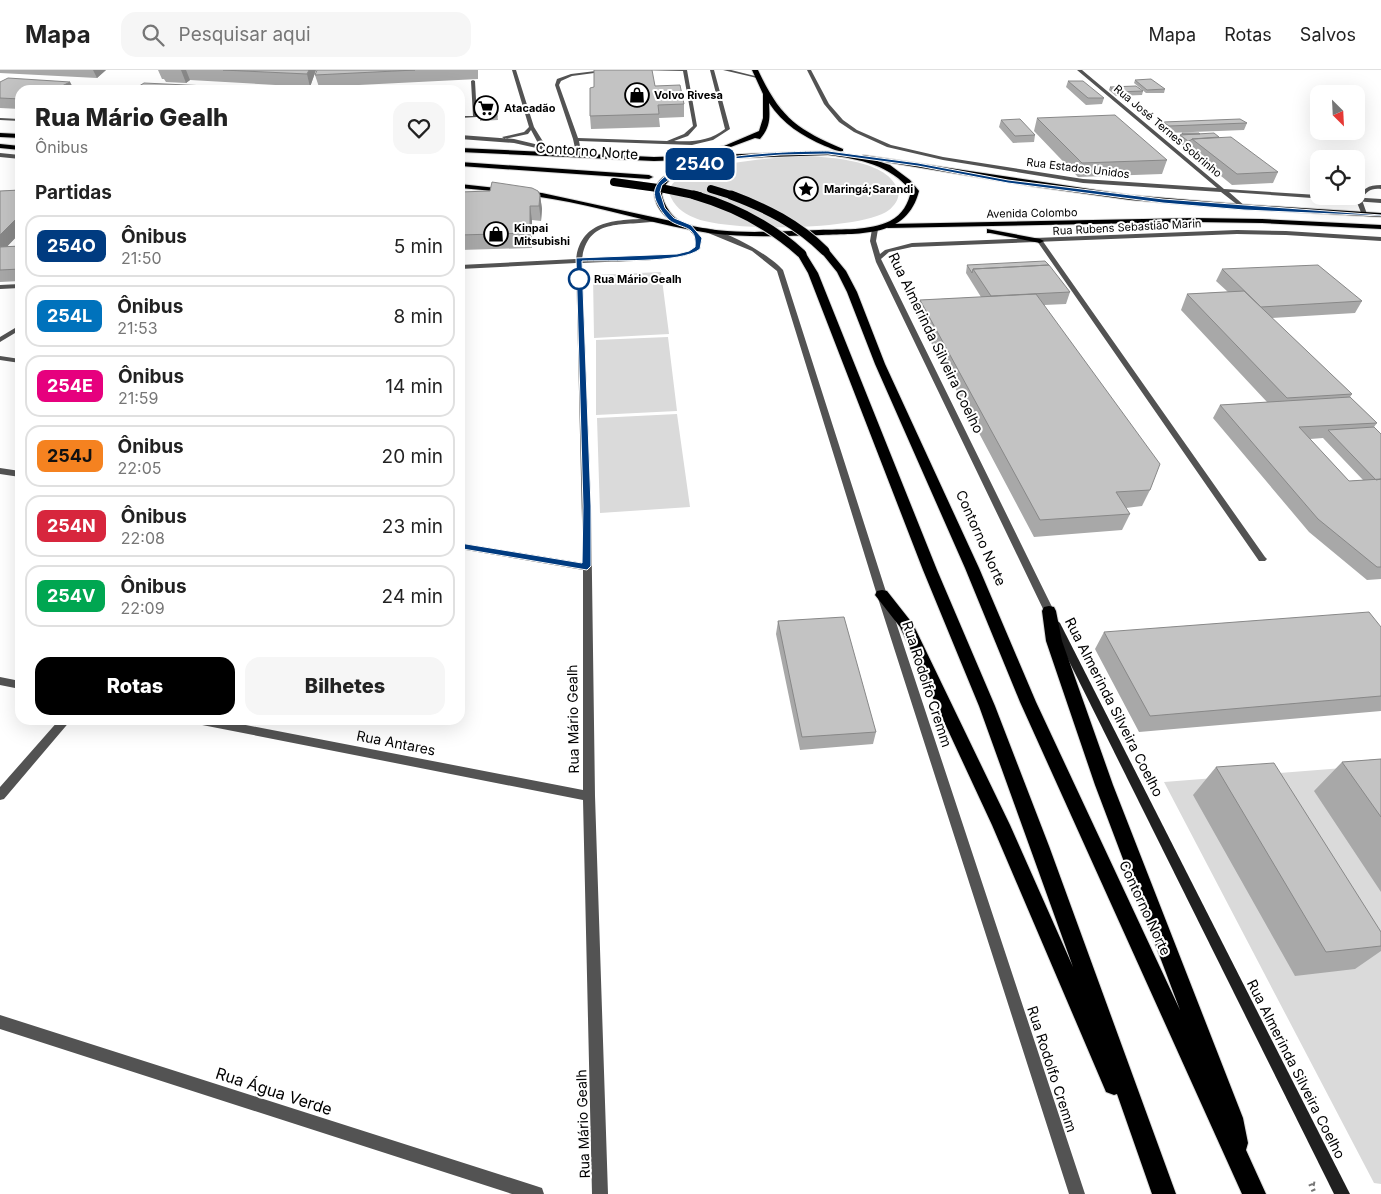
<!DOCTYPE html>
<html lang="pt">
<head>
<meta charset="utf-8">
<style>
  :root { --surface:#fff; --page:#f6f6f6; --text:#222; --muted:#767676; --line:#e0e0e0; --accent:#000 }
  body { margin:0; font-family:Inter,sans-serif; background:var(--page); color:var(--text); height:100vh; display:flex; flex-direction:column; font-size:19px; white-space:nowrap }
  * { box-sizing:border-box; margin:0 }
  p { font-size:16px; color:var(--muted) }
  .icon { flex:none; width:28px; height:28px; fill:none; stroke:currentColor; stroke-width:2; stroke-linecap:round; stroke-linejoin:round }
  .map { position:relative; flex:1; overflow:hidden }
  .panel { position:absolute; left:15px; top:15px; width:450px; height:640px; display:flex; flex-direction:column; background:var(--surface); border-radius:15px; box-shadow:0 5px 20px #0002 }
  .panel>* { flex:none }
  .badge { padding:0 10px; border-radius:8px; font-size:18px; line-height:32px }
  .needle { width:32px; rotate:156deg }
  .buttons { position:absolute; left:1310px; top:15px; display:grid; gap:10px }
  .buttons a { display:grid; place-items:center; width:55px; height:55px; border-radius:10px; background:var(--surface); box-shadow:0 5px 20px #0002; font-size:25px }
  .map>.badge { position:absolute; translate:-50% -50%; box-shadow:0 0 0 2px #fff }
  h2 { padding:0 20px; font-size:19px; line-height:45px }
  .round { display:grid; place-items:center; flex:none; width:52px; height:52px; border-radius:15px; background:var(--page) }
  .headline { display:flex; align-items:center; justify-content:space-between; height:85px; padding:0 20px }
  h1 { font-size:24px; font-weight:800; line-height:38px }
  .action { display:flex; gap:10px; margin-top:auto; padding:10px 20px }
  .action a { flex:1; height:58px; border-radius:15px; background:var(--accent); color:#fff; font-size:20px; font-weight:800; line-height:58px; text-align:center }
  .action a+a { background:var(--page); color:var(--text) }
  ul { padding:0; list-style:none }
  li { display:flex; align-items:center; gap:15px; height:62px; margin:0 10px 8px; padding:0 10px; border:2px solid var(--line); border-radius:15px }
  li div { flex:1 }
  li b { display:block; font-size:19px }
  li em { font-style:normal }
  li .badge { min-width:55px; font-weight:700; text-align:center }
  header { display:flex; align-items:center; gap:30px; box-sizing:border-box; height:70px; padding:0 25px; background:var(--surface); border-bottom:1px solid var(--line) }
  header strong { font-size:24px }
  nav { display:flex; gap:28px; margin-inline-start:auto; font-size:18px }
  .search { width:350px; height:45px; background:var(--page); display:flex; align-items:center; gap:12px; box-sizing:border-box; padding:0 18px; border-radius:15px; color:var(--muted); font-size:19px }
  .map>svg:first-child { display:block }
  .green { fill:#dadada }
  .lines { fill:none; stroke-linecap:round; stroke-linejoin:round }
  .primary-casing { stroke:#dbdbdb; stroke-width:2 }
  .trunk-casing { stroke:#dbdbdb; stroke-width:2 }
  .motorway-casing { stroke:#dbdbdb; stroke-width:2 }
  .path { stroke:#757575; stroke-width:4.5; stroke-dasharray:2 4; stroke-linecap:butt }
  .service { fill:#535353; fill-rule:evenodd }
  .minor { fill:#535353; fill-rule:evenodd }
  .tertiary { fill:#535353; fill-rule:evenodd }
  .secondary { fill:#202020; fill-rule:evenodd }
  .primary { fill:#000; fill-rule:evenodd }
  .trunk { fill:#000; fill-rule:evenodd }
  .motorway { fill:#000; fill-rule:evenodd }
  .motorway-bridge-far1-casing { stroke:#dbdbdb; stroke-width:8; stroke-linecap:butt }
  .motorway-bridge-casing { stroke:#dbdbdb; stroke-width:11; stroke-linecap:butt }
  .motorway-bridge-far1 { stroke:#000; stroke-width:8 }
  .motorway-bridge { stroke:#000; stroke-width:9 }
  .wall { fill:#a8a8a8; fill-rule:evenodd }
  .shaded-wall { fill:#888 }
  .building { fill:#c3c3c3; stroke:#888 }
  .line { fill:#003b80; stroke:#fff }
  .stop-dot { fill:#fff; stroke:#003b80; stroke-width:2.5 }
  .labels { text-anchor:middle; stroke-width:4; stroke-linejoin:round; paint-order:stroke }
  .far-poi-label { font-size:11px; font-weight:bold; fill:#000; stroke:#fff; text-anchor:start }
  .far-street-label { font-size:11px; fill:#000; stroke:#fff }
  .far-stop-label { font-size:11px; font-weight:bold; fill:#000; stroke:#fff; text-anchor:start }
  .street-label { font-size:14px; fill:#000; stroke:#fff }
  .near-street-label { font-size:16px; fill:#000; stroke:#fff }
</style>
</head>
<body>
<header>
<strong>Mapa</strong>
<div class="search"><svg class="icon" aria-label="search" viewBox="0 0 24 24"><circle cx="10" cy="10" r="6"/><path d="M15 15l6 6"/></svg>Pesquisar aqui</div>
<nav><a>Mapa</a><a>Rotas</a><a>Salvos</a></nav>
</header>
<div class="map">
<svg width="1381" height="1124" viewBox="0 0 1381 1124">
  <rect width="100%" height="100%" fill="#fff"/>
  <path class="green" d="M804,86C829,87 890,90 898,121C900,128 895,135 889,140C861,161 728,162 695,148C682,143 674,136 669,123C669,121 669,118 671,116C684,94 778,87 804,86Z
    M661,202L669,264L594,268L593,205Z
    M668,267L677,341L596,345V270Z
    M677,344L690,437L600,443L597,348Z
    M1381,695V1114L1374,1113L1164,712Z"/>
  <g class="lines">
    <g class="primary-casing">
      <path id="primary" d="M863,85L1130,125L1238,134L1381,143V147L1238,139L1130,130L1036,117L861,88L860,87Z
        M1194,148L1262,149L1381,155V159L1262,153L1194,152L888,158L884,156L888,154Z
        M987,159L1040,169L1044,171L1040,173L990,163H987Z"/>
    </g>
    <g class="trunk-casing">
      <path id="trunk" d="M752,0H758C780,47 796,59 843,79V81C837,82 831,78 825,76C802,66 783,54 769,33C770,50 770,57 760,69L755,68L728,78L700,85V81L724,76L759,61L763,48V24Z
        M460,78L654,87L828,81L865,87L890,95L910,110L919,121C907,168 861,163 822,165C784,166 747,168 709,163C661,156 616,141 569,132C533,125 497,121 460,118V114L542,123L671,151C663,145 657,138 655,129C649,104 687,95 704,91H707V95C689,100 665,104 662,125C665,138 675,151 686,154C723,166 780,161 819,160C842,159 869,161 890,151C903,144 908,134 911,121C890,95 860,89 828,85L654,91L460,82Z"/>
    </g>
    <g class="motorway-casing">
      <path id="motorway" d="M0,63L20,64V68L0,67Z
        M0,74L20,76V80L0,78Z
        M460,92L649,105L653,107L649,109L460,96Z
        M825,178L828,179L846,201L857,222L885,294L979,498L1036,632L1180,940L1095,715L1046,571L1042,541L1044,537L1049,536L1054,537L1056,541L1062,571L1113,715L1243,1048L1248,1073L1246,1080L1266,1124H1242L1020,632L965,498L875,294L847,222L837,202L820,181Z
        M802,181L805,182L818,203L937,500L995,636L1049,776L1176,1124H1152L1117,1024L1114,1025L1106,1022L992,755L900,557L875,525L877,521L882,520L887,521L913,554L1010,755L1073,897L979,636L923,500L808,203L797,184Z"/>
    </g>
    <path class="path" d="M1315,1114L1310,1113L1315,1124"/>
    <path class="service" d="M604,0L609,1L572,6L561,11L559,15L578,68L667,71L684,64L693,56L683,1L637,0H687L697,56L688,66L674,71C693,72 710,71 725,59L710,0H714L730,59L713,70L692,75L579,71L582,86L577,87L573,69L555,15L557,9L571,4Z
      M723,0H731L759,7L757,8Z
      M473,10L475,11L477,47L460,48V46H473L471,11Z
      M375,15L379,16L378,20H374Z
      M1381,115V119C1371,118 1366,121 1362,130L1367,144L1362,145L1356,130C1362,119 1368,115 1381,115Z
      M1038,170H1042L1265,487L1267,489L1265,491H1259L1037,171Z"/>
    <path class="minor" d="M512,0H516L534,57L547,78L549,86H545L541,79L514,73L460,69V65L514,69L539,75L531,60L528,64L505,69L502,67L524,62L529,57Z
      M807,0H811L829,34L843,50L857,60L891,75L943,87L1083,109L1217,118L1077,0H1082L1224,119L1381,129V133L1229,122L1246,137L1247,138L1244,140L1221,122L1083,113L943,90L887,77L854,62L839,52L824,34Z
      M655,148L658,150L657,151C625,157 588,146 582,189L677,184L689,182L695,177L696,168L686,156L689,154L702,168L700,179C681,193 609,191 582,193L591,436L595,726L608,1124H592L583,730L197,654L193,653L192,650H220L583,720V500L460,479V473L583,493L576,193L460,199V195L576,189C582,146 621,151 655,148Z
      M20,214V218L0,219V215Z
      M20,255V260L0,272V267Z
      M0,286L20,289V293L0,290Z
      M0,398L20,401V407L0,404Z
      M0,607L20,611V619L0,615Z
      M59,650H71L4,729L0,730V717Z
      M0,945L536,1116L542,1118L544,1124H512L0,959Z"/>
    <path class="tertiary" d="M0,48L20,49V51L0,50Z
      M0,83L20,85V89L0,87Z
      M875,157L878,159L876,171L880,184L885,180L912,173L1237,160L1286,161L1381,167V171L1286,165L1237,164L912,177L889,182L881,189L1054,541L1049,545L1044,541L876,192L870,171L872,159Z
      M701,158C721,157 769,184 783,200L887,525L1085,1124H1069L877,525L777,201L752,181L701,160Z"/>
    <path class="secondary" d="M1055,549L1060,553L1350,1124H1334L1050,553Z"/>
    <use href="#primary" class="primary"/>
    <use href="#trunk" class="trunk"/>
    <use href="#motorway" class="motorway"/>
    <g class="motorway-bridge-far1-casing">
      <path id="motorway-bridge-far1" d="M614,112L665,119L699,126
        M711,119L734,126"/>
    </g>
    <g class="motorway-bridge-casing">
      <path id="motorway-bridge" d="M694,125C736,137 770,155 802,184
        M731,125C766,138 798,154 825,181"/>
    </g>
    <use href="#motorway-bridge-far1" class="motorway-bridge-far1"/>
    <use href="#motorway-bridge" class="motorway-bridge"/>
  </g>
  <path class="wall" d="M0,0H106L97,8L0,3Z
    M158,0H316L310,17L190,10L186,13L166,12L164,9H162Z
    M317,0H478V9L319,17L315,5Z
    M1135,10L1165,19L1164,23H1146L1134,13Z
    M1068,11L1104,28L1102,34L1086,35L1066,17Z
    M0,12H70L74,20H20V39L0,38Z
    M655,16L684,34V47L659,48L660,57L591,59L590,46Z
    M1110,17L1143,21L1142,25L1116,26L1109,20Z
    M496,33L498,50L480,51V48Z
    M1037,48L1167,90L1162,104L1078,107L1034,61Z
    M1001,50L1035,65L1034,72L1013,73L999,57Z
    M1163,52L1247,53L1244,60L1167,63L1161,58Z
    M1182,63L1200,64L1219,67L1278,102L1273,113L1232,115L1188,79V77L1185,78L1178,72L1180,65Z
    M20,120V163L7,176H20V211L0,212V121Z
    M460,122L540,125L542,139L541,151L532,150V178L460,180Z
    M967,195L1070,222L1066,234L1044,235L1150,420L1142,436L1126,438L1130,444L1122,460L1034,467L917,246L920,230L981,227L966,203Z
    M1222,199L1362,231L1355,243L1272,248L1352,324L1350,327L1377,353L1374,357L1381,364V509L1367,510L1309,462L1213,348L1220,335L1267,332L1181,240L1187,224L1228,222L1216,211ZM1323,368L1363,410L1349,411L1310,369Z
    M778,551L876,662L873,674L800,680L776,564Z
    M1381,557V641L1139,662L1095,579L1104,562Z
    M1381,689V822L1314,721L1342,692Z
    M1216,697L1381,876V881L1355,899L1295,906L1193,725Z"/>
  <path class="shaded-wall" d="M93,0H106L97,8Z
    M181,0H186L190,10L186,13Z
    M309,0H316L310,17L307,4Z
    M70,12L74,20H54Z
    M540,125L542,139L541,151L539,136Z
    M530,136L532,150V178L530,163Z
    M20,145V163L3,181L0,176V165Z"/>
  <path class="building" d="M223,0H309L307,4Z
    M317,0H415L315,5Z
    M594,0H652L655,16L680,15L684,34L658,35L659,44L590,46V18L594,17Z
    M8,8L70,12L54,20H20V29L0,28V12Z
    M1151,9L1165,19L1147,20L1135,10Z
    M1068,11H1083L1104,28H1088Z
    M144,13L291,20H133Z
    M1136,16L1143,21L1117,22L1110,17Z
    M496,33L497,47L480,48L479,34Z
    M1115,45L1167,90L1082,93L1037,48Z
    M1020,49L1035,65L1015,66L1001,50Z
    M1240,49L1247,53L1169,56L1163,52Z
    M1182,63H1199L1200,64H1183Z
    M1214,63L1219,67L1192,69L1191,70L1188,71L1180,65Z
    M1231,67L1278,102L1237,104L1192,69Z
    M492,112L532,118L538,121L540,125L539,136H530V163L460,165V122L490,121Z
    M20,120V145L0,165V121Z
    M20,176V199L0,200V177Z
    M1045,191L1049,195L973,199L972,203L967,195Z
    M1049,195L1070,222L991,226L973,199Z
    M1318,195L1362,231L1261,237L1222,199Z
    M1244,221L1352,324L1287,328L1187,224Z
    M1036,224L1160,394L1150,420L1116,422L1130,444L1040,450L920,230Z
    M1350,327L1377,353L1299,357L1349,411L1381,409V497H1377L1318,449L1220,335Z
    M1374,357L1381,364V409L1376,410L1328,360Z
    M1369,542L1381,557V626L1150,646L1104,562Z
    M844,547L876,662L802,667L778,551Z
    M1381,689V747L1342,692Z
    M1274,693L1381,862V876L1326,882L1216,697Z"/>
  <path class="line" d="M828,81L918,93L1008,110L1163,129L1381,145V146L1244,140L1163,133L1008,113L918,96L828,84L780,85L732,89L705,95L678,103L662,115L660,122L665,138L674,148L691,155L702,168L700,179C682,194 608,190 582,191L591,436V496L587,500L457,478V474L460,473L582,493L583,436L576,188L677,184L689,181L695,177C697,154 682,160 669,150C664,145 659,138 656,131C637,82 803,81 828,81Z"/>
  <defs>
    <g id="shop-ring" transform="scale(1.25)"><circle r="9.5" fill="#fff" stroke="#000" stroke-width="1.5"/><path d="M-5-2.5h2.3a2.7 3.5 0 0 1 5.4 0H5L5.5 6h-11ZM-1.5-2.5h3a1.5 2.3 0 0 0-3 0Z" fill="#000"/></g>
    <g id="supermarket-ring" transform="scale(1.25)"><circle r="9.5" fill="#fff" stroke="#000" stroke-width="1.5"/><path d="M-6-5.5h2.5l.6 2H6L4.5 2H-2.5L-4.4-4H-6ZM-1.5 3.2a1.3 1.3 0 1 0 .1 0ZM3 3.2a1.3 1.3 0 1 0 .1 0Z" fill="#000"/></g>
    <g id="sight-ring" transform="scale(1.25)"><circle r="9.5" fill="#fff" stroke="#000" stroke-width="1.5"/><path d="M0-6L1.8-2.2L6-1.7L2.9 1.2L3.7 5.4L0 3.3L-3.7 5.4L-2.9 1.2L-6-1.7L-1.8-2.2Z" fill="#000"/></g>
  </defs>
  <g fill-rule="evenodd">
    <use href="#shop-ring" x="637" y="25"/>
    <use href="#supermarket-ring" x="486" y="38"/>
    <use href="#sight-ring" x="806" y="119"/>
    <use href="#shop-ring" x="496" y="164"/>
  </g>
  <circle class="stop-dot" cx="579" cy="209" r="10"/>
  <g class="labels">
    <g class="far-poi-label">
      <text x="654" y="29">Volvo Rivesa</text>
      <text x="504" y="42">Atacadão</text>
      <text x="824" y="123">Maringá;Sarandi</text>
      <text x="514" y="162">Kinpai<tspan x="514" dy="13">Mitsubishi</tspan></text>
    </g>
    <g class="far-street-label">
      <text transform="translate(1168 61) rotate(40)" y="4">Rua José Ternes Sobrinho</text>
      <text transform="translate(1078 98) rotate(7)" y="4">Rua Estados Unidos</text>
      <text transform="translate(1032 143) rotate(-1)" y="4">Avenida Colombo</text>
      <text transform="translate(1127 157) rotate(-3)" y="4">Rua Rubens Sebastião Marin</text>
    </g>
    <g class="far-stop-label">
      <text x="594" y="213">Rua Mário Gealh</text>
    </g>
    <g class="street-label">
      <text transform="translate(587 81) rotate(4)" y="5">Contorno Norte</text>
      <text transform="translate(936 273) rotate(64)" y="5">Rua Almerinda Silveira Coelho</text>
      <text transform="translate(981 468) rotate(66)" y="5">Contorno Norte</text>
      <text transform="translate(927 614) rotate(72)" y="5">Rua Rodolfo Cremm</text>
      <text transform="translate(1114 637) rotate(63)" y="5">Rua Almerinda Silveira Coelho</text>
      <text transform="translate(573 649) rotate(-91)" y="5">Rua Mário Gealh</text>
      <text transform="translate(396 673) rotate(11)" y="5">Rua Antares</text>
      <text transform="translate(1145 838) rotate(65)" y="5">Contorno Norte</text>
      <text transform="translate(1052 999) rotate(72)" y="5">Rua Rodolfo Cremm</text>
      <text transform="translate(1296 999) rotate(63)" y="5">Rua Almerinda Silveira Coelho</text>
      <text transform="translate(583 1054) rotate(-92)" y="5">Rua Mário Gealh</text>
    </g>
    <g class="near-street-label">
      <text transform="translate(274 1021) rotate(18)" y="6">Rua Água Verde</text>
    </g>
  </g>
</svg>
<div class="buttons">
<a><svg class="needle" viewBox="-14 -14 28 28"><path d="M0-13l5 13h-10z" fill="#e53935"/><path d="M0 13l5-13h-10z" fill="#767676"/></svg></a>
<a><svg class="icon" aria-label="locate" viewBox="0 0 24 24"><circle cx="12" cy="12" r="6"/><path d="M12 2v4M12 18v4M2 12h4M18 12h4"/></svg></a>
</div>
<b class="badge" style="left:700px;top:94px;background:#003b80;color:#fff">254O</b>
<section class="panel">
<div class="headline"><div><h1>Rua Mário Gealh</h1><p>Ônibus</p></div><a class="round"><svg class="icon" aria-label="heart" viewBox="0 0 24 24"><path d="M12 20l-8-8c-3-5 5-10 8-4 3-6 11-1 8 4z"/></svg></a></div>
<h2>Partidas</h2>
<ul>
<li><span class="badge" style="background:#003b80;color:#fff">254O</span><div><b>Ônibus</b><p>21:50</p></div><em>5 min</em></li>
<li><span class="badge" style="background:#0072bc;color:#fff">254L</span><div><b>Ônibus</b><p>21:53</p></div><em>8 min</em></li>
<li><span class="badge" style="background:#e6007e;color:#fff">254E</span><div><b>Ônibus</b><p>21:59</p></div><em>14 min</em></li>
<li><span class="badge" style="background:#f58220;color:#111">254J</span><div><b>Ônibus</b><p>22:05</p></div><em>20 min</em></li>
<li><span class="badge" style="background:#d7263d;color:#fff">254N</span><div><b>Ônibus</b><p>22:08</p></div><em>23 min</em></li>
<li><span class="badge" style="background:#00a651;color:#fff">254V</span><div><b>Ônibus</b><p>22:09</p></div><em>24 min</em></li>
</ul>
<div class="action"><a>Rotas</a><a>Bilhetes</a></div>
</section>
</div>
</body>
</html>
